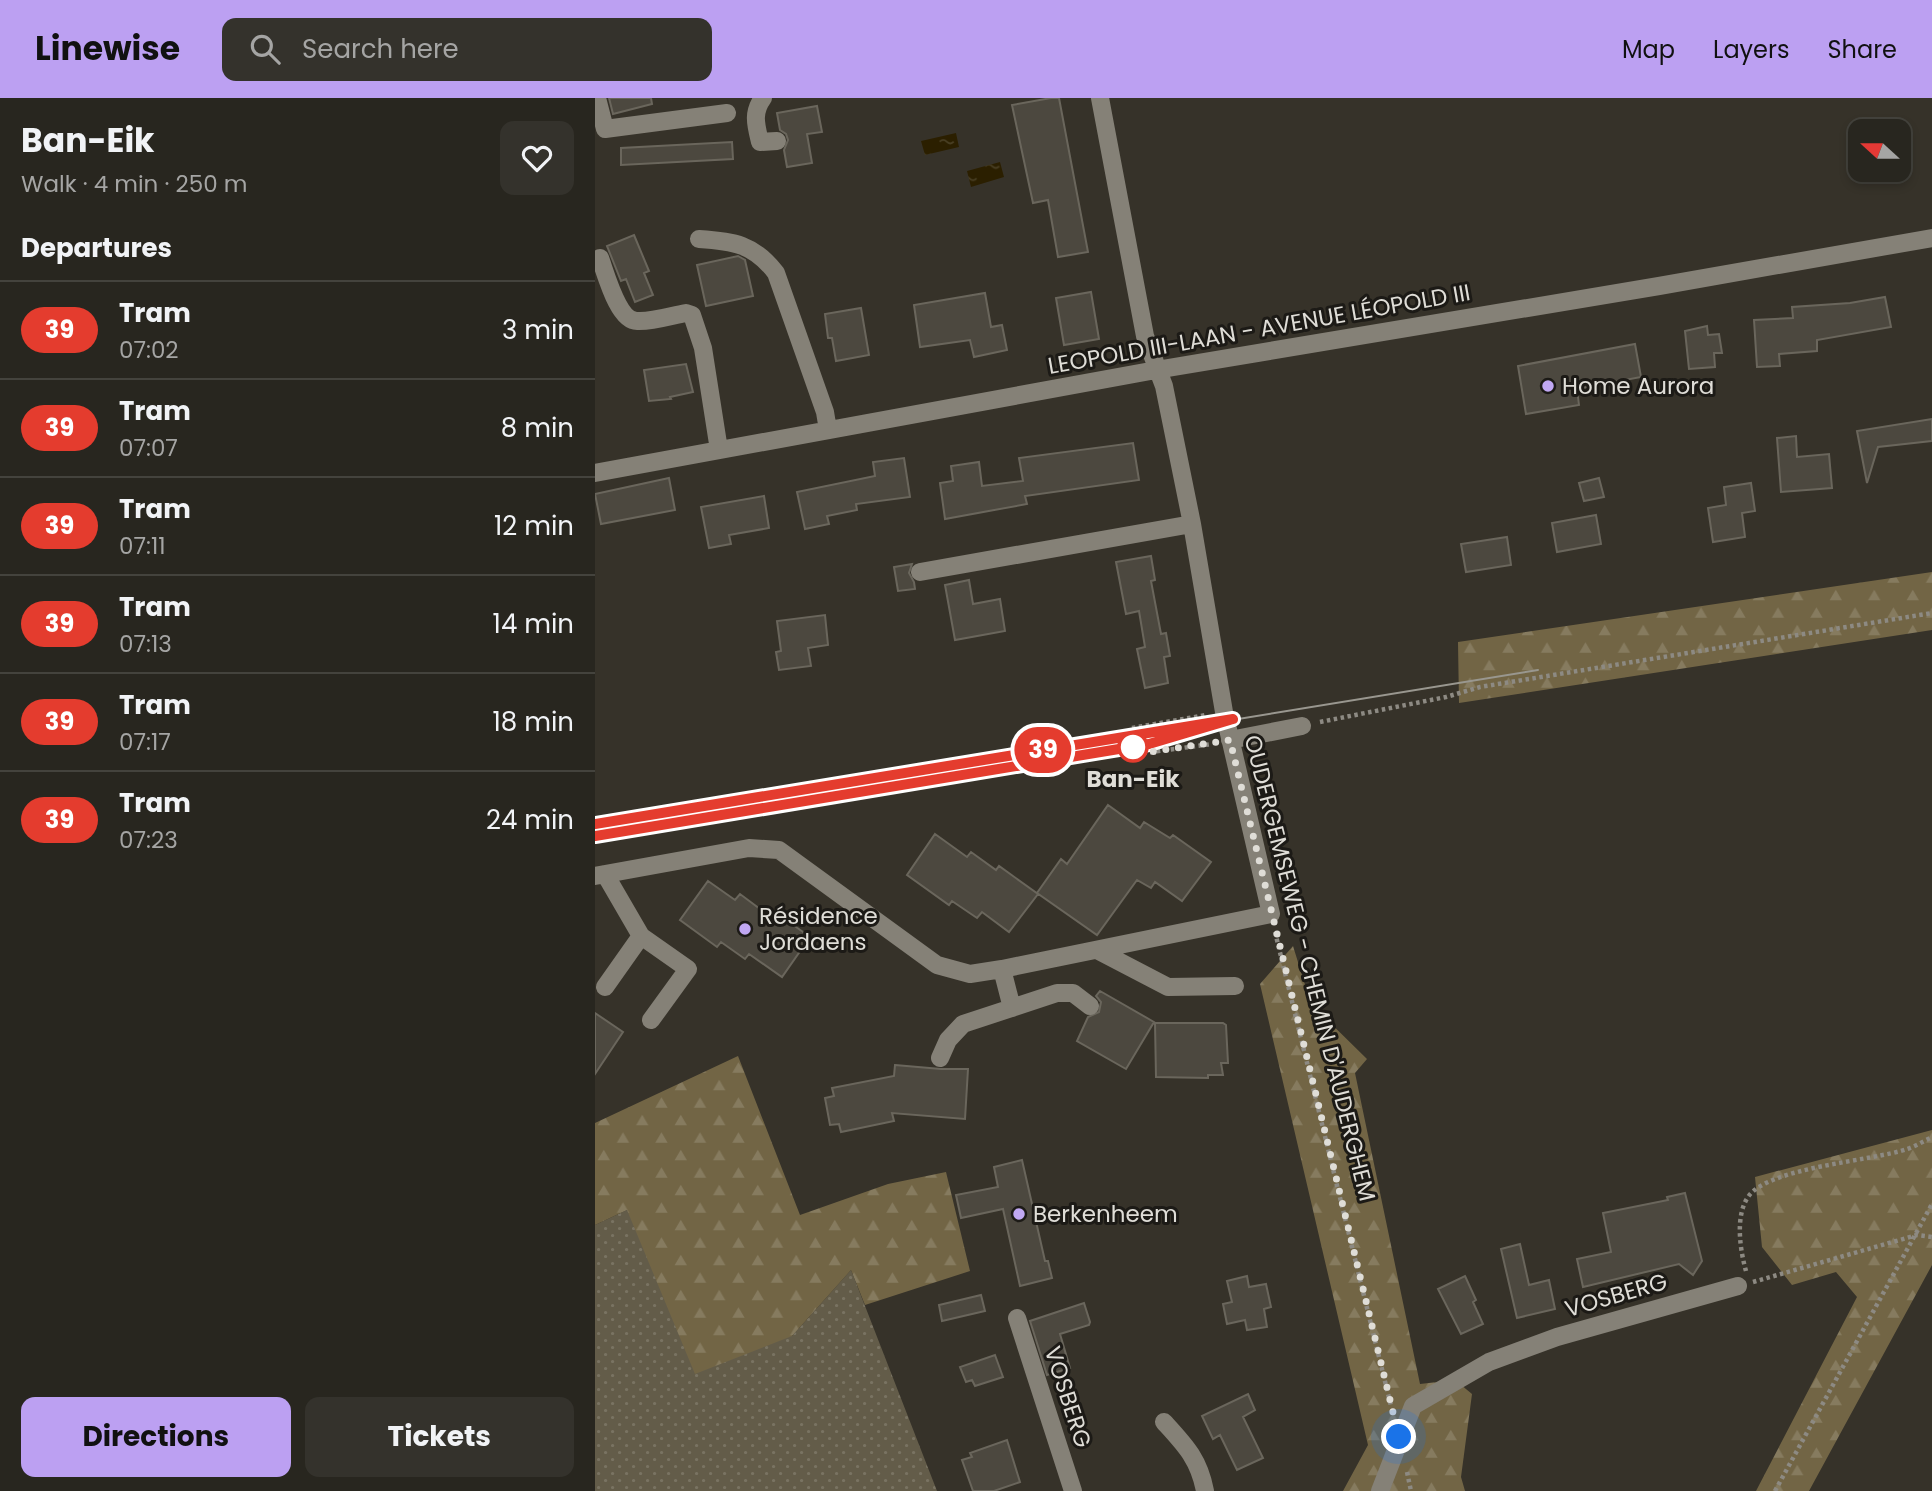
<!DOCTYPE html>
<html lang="en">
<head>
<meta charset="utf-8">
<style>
  :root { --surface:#28261f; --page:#34322c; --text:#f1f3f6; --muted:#a5a5a4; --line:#44433d; --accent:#bca0f2 }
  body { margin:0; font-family:Poppins,sans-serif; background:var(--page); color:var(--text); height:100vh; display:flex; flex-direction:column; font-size:26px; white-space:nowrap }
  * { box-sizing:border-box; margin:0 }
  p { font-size:23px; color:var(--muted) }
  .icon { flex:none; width:38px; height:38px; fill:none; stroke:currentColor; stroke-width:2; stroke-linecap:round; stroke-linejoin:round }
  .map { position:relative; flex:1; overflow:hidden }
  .details { display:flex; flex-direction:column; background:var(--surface); width:595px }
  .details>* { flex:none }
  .badge { padding:0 14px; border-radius:23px; font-size:24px; line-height:46px }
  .needle { width:46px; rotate:291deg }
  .controls { position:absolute; left:1253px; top:21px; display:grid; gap:14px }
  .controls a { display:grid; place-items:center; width:63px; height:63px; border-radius:14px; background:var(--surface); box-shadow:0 4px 10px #0003,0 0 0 2px var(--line); font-size:35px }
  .you { position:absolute; width:35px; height:35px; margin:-18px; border:5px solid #fff; border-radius:50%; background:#1a73e8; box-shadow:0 0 0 10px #1a73e833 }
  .map>.badge { position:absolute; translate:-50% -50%; box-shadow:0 0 0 4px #fff }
  h2 { padding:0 21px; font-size:26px; line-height:63px }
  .round { display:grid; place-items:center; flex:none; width:74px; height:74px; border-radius:14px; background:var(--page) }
  .summary { display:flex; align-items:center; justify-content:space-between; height:119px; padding:0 21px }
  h1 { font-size:33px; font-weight:700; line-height:52px }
  .button { display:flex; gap:14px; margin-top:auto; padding:14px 21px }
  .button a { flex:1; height:80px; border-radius:14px; background:var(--accent); color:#111; font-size:28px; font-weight:700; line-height:80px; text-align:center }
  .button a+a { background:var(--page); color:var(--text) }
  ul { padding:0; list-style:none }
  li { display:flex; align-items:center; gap:21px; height:98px; padding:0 21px; border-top:2px solid var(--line) }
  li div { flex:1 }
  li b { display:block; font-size:26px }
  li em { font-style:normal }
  li .badge { min-width:77px; font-weight:700; text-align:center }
  header { display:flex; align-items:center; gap:42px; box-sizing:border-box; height:98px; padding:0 35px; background:var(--accent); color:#111 }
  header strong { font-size:33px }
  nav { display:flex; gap:38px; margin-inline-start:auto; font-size:24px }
  .search { width:490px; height:63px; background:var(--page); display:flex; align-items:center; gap:18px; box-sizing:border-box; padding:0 24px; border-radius:14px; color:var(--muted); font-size:26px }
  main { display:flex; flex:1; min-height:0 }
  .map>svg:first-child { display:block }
  .green { fill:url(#green-dots) }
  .forest { fill:url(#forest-firs) }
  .water { fill:url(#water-ripples) }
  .building { fill:#4c483f; stroke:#6a665c; stroke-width:2 }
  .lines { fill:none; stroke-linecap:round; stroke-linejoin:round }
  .path { stroke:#8d8a83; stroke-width:4.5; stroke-dasharray:3.5 3.5; stroke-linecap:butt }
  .minor { stroke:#858177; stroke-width:18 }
  .tram { stroke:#99978f; stroke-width:2 }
  .line-casing { stroke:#fff; stroke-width:16 }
  .line { stroke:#e43c2e; stroke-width:10 }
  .walk { stroke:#dfddd7; stroke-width:7; stroke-dasharray:0 12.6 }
  .poi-dot { fill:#c1a8f3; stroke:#1c1a16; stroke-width:2.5 }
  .stop-dot { fill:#fff; stroke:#e43c2e; stroke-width:3.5 }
  .labels { text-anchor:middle; stroke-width:6; stroke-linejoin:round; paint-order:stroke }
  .street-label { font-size:23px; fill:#dfddd7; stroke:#1c1a16 }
  .poi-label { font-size:23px; fill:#dfddd7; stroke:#1c1a16; text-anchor:start }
  .stop-label { font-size:23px; font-weight:bold; fill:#dfddd7; stroke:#1c1a16 }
</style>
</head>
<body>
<header>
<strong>Linewise</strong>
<div class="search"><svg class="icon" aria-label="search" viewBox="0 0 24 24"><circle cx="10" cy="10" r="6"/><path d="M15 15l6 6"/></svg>Search here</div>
<nav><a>Map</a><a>Layers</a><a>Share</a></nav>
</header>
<main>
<section class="details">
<div class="summary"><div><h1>Ban-Eik</h1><p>Walk · 4 min · 250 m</p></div><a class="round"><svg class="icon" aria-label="heart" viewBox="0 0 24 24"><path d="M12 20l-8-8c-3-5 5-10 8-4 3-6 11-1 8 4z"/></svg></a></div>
<h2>Departures</h2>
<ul>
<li><span class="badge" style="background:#e43c2e;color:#fff">39</span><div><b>Tram</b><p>07:02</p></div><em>3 min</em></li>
<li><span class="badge" style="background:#e43c2e;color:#fff">39</span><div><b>Tram</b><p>07:07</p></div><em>8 min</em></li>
<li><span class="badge" style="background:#e43c2e;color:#fff">39</span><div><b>Tram</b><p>07:11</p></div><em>12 min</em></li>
<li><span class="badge" style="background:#e43c2e;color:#fff">39</span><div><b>Tram</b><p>07:13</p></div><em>14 min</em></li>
<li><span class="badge" style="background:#e43c2e;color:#fff">39</span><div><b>Tram</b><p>07:17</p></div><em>18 min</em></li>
<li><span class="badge" style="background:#e43c2e;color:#fff">39</span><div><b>Tram</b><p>07:23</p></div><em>24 min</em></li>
</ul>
<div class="button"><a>Directions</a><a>Tickets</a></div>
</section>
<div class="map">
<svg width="1337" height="1393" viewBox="0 0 1337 1393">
  <defs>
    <pattern id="green-dots" width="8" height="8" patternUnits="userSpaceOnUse" patternTransform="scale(1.75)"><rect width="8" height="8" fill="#635c49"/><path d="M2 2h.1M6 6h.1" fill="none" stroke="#797362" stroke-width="1.8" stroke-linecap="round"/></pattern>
    <pattern id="forest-firs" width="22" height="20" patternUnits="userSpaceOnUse" patternTransform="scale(1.75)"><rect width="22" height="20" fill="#726545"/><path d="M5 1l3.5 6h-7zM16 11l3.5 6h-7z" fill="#867b5f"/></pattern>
    <pattern id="water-ripples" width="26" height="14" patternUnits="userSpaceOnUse" patternTransform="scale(1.75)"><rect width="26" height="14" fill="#2b1f00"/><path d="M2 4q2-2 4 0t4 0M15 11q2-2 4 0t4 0" fill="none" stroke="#493f24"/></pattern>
  </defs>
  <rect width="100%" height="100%" fill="#363229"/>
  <path class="green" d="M32,1112L197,1238L256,1172L342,1393H0V1127Z"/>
  <path class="forest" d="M1337,474V532L864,605L863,544Z
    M698,848L716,906L772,961L760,975L825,1286L860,1282L877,1296L866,1379L870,1393H748L773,1347L665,886Z
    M143,958L205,1117L293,1086L351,1074L375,1173L270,1207L256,1172L197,1238L100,1276L32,1112L0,1127V1025Z
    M1337,1032V1167L1214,1393H1161L1262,1199L1241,1174L1197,1187L1167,1149L1160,1079Z"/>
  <path class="water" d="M361,35L364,49L330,57L326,43Z
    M405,64L409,79L376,89L372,73Z"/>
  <path class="building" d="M14,0H56L57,6L18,16Z
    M456,0H464L493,154L463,159L453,102L438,105L417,7Z
    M222,8L227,34L212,36L217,65L192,69L189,52L193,42L191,36L185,32L182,15Z
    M137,44L138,61L26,67V50Z
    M39,137L54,173L49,175L58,197L40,204L31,181L26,183L12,148Z
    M143,158L150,162L158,198L111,208L102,167Z
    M496,194L504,241L469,247L461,200Z
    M390,195L396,229L407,227L412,252L379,259L375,242L325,249L319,207Z
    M1290,199L1296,229L1222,242V253L1184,256L1185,268L1162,269L1159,222L1198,220L1197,209L1255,205Z
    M266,210L274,257L241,263L237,240H233L230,216Z
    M1112,228L1113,237L1124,236L1127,255H1119L1120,269L1094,271L1090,233Z
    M1040,246L1046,279L982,291L984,307L931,316L923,268Z
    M91,266L98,294L75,299L76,301L54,303L49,272Z
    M1337,321V343L1283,349L1272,385L1262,333Z
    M1201,338L1202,359L1234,356L1237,390L1186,394L1182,340Z
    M538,345L544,382L430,398L432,406L350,421L345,385L358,383L356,368L384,364L387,388L428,383L424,360Z
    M309,360L315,399L261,406L262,412L232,418L234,426L210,431L202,394L280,378L278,364Z
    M74,380L80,412L6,426L0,396Z
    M1004,380L1009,399L989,403L984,385Z
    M1156,385L1160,413L1147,415L1150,439L1118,444L1113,410L1131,407L1129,389Z
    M169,398L174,430L134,437L136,446L114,450L106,409Z
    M1001,417L1006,446L962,454L957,425Z
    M912,439L916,467L871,474L866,446Z
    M556,458L560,482L556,483L566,536L571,535L575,558L569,559L573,585L550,590L542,551L550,549L544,513L531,516L521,464Z
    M317,466L314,475L319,484L320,491L303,493L299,469Z
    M374,482L378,506L405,501L410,533L360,542L350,487Z
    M230,517L233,547L213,550L216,568L184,572L181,554L186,553L182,523Z
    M513,707L545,730L549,724L575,740L578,737L616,764L587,803L560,784L556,790L542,782L502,837L442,795L466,761L472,766Z
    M340,736L372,759L376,754L401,772L404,768L443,796L414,834L387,814L382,820L357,803L354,807L312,777Z
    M113,783L140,802L145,796L169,814L173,809L215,839L187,879L154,856L150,861L126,844L122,849L85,822Z
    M505,893L559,924L531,971L482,943L493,919L504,914L506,904L501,898Z
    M0,915L28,934L0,976Z
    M560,925H628L631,927L633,965H626L628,977H613V980L561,979Z
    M300,967L346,971H373L370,1021L297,1015L299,1023L246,1034L244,1026L235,1027L230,1000L239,998L237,990L299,978Z
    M427,1062L450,1163H453L457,1180L425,1188L408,1111L366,1120L361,1097L403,1089L399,1069Z
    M1090,1095L1107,1163L1098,1177L1084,1166L988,1189L982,1161L1016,1154L1008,1115L1073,1102L1072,1099Z
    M925,1146L934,1187L954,1182L960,1211L922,1220L906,1151Z
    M652,1178L654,1189L671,1186L676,1209L669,1211L672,1229L652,1232L650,1222L632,1226L628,1206L637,1204L632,1183Z
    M870,1178L881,1202L878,1204L888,1226L866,1236L843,1191Z
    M386,1197L390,1213L347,1223L344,1207Z
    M489,1205L495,1224L494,1227L465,1236L475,1270L452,1277L435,1223Z
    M400,1257L408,1279L380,1288L377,1282L371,1284L365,1269Z
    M653,1296L660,1312L648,1319L668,1360L642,1372L625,1337L618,1341L607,1318Z
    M412,1342L425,1384L399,1393H378L367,1362L377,1359L375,1355Z"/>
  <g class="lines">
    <path class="path" d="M725,624L851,599L885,589L1337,515
      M537,630L611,617
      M541,656L617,646
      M680,834L796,1308
      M1151,1173C1145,1152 1140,1118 1153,1099C1173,1069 1278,1063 1312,1051C1321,1048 1329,1043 1337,1039
      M1158,1184L1322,1137L1337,1139
      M812,1374L816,1393
      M1180,1393L1337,1106"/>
    <path class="minor" d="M2,0L10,31L132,15
      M168,0C157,15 161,27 165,44L182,43
      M104,141C138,143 159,146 181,175L230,314L233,332
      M5,160C11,176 23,223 42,223C57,224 75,218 91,215L97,217L108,250L124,352
      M0,375L561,272L1064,188L1337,140
      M325,474L597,426
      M635,642L707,628
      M10,776L46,838L93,871L56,922
      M0,778L154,750L184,752L342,867L375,876L407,871L676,816L629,614L597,426L569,288L550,238L505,0
      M502,852L573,889L640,888
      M407,871L417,910
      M10,889L46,838
      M345,960L353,942L368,926L462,895H478L495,908
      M422,1220L478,1393
      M569,1324C590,1347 604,1361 610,1393
      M785,1393L818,1308L894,1264L962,1239L1143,1188"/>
    <path class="tram" d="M0,726L943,572
      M0,738L538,649L583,639"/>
  </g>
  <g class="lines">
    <g class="line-casing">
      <path id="line" d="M0,726L638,621L554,646L0,738"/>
    </g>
    <use href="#line" class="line"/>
    <path class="walk" d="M538,649L541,656L635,642L804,1339"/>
  </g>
  <g class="poi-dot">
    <circle cx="953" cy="288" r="7"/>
    <circle cx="150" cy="831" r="7"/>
    <circle cx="424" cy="1116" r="7"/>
  </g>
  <circle class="stop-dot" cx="538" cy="649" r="14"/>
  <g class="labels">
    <g class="street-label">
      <text transform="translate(664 231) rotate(-10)" y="8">LEOPOLD III-LAAN - AVENUE LÉOPOLD III</text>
      <text transform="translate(715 870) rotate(76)" y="8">OUDERGEMSEWEG - CHEMIN D'AUDERGHEM</text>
      <text transform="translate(1021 1197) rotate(-16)" y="8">VOSBERG</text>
      <text transform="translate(473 1299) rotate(72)" y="8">VOSBERG</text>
    </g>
    <g class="poi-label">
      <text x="967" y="296">Home Aurora</text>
      <text x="164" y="826">Résidence<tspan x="164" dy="26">Jordaens</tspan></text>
      <text x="438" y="1124">Berkenheem</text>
    </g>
    <g class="stop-label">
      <text x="538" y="689">Ban-Eik</text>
    </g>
  </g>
</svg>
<div class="controls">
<a><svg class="needle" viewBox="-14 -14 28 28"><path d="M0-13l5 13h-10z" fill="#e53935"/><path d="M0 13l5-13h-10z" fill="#a5a5a4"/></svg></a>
</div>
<div class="you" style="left:804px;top:1339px"></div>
<b class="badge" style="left:448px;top:652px;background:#e43c2e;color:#fff">39</b>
</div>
</main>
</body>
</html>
